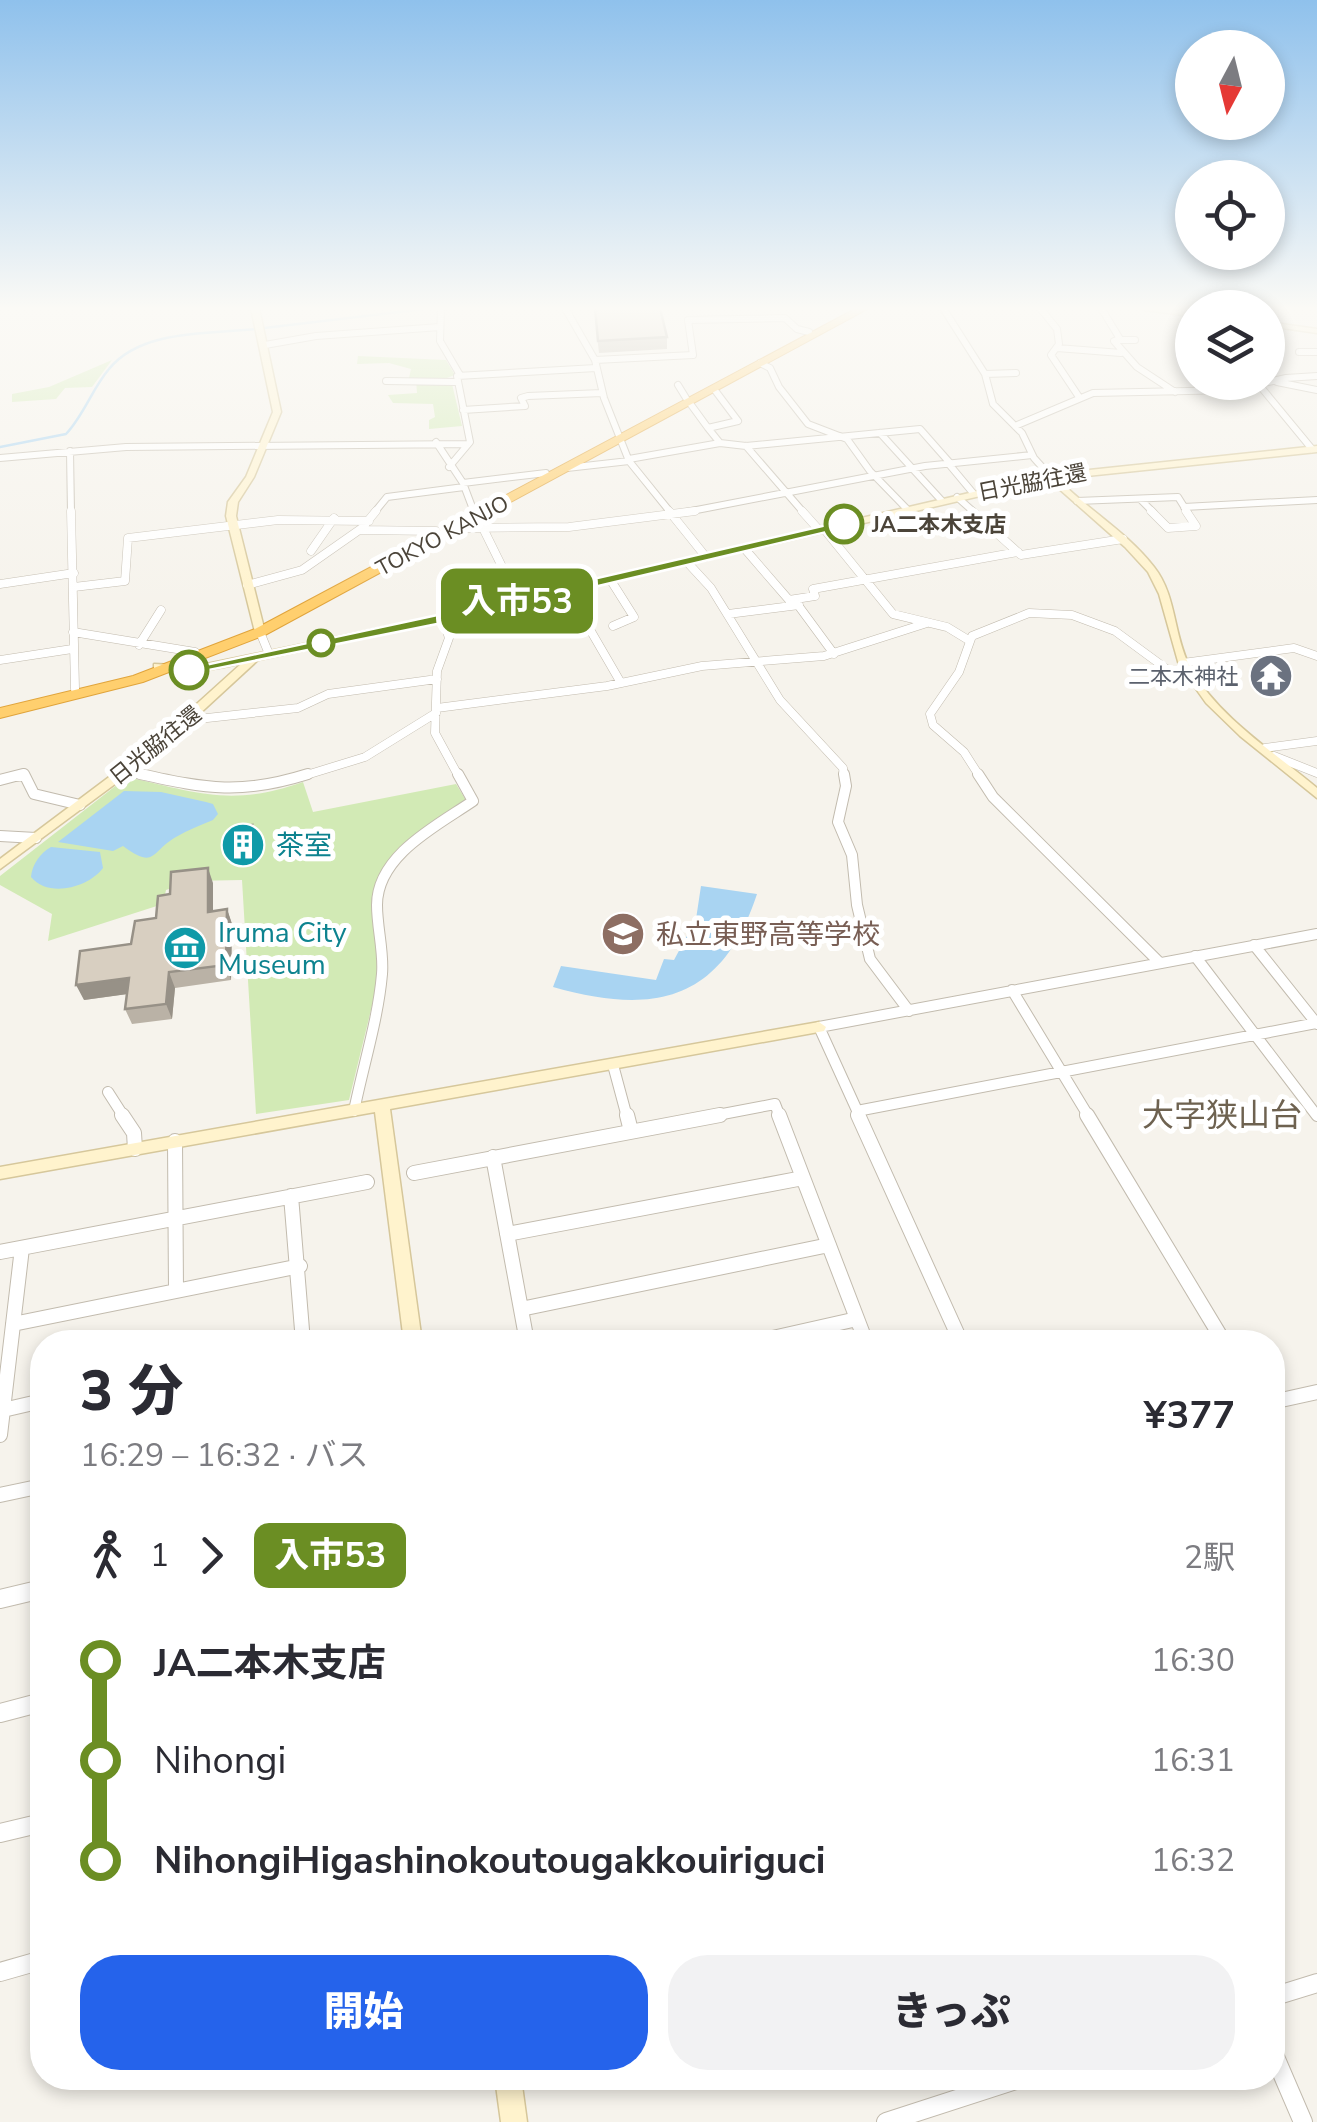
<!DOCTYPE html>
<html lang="ja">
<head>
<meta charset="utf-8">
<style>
  :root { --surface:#fff; --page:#f2f2f3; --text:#2b2b33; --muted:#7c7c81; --accent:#2563eb }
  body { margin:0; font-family:"Nunito Sans","Noto Sans JP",sans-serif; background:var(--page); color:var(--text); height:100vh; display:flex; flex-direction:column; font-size:38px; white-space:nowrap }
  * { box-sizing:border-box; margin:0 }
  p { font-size:32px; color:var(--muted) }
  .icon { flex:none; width:55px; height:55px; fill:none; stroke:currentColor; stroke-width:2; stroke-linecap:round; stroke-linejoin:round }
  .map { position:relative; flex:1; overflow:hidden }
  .details { position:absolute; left:30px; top:1330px; width:1255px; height:760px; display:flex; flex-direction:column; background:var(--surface); border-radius:40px; box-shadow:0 5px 15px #0003 }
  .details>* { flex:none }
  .badge { padding:0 20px; border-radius:15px; font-size:35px; line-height:65px }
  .needle { width:65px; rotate:187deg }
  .buttons { position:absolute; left:1175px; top:30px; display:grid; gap:20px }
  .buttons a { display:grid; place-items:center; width:110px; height:110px; border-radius:50%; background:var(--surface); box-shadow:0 5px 15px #0003; font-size:50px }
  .map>.badge { position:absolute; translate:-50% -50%; box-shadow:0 0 0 5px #fff }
  .legs { display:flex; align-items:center; gap:15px; height:110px; padding:0 50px; font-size:32px }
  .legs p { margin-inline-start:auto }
  .overview { display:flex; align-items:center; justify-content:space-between; height:170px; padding:0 50px }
  h1 { font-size:55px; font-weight:800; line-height:75px }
  .button { display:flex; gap:20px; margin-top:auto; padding:20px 50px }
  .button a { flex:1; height:115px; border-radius:40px; background:var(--accent); color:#fff; font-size:40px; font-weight:800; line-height:115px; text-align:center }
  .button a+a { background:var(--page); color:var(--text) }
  ul { padding:0 50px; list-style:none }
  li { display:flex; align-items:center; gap:35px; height:100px; font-size:38px }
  li i { display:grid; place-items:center; width:15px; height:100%; margin:0 12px; background:currentColor }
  li i::after { content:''; width:25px; height:25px; margin:-12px; border:8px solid; border-radius:50%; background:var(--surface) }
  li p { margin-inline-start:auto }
  li:first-child i { background:linear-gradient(#0000 50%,currentColor 0) }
  li:last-child i { background:linear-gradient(currentColor 50%,#0000 0) }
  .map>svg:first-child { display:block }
  .green { fill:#d2eab5 }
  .water { fill:#a9d4f2 }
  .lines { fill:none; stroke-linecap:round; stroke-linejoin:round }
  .stream { stroke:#a9d4f2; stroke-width:2.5 }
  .street-far4-casing { stroke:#c2bbae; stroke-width:8 }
  .street-far3-casing { stroke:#c2bbae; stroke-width:9 }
  .street-far2-casing { stroke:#c2bbae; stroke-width:12 }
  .street-far1-casing { stroke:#c2bbae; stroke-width:16 }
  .street-casing { stroke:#c2bbae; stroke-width:20 }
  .secondary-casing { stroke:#d6c79b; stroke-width:3 }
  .highway-casing { stroke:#e0a43c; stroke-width:2 }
  .street-far4 { stroke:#fff; stroke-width:6 }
  .street-far3 { stroke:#fff; stroke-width:8 }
  .street-far2 { stroke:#fff; stroke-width:10 }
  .street-far1 { stroke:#fff; stroke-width:14 }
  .street { stroke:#fff; stroke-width:18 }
  .secondary { fill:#fff3cd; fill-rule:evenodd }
  .highway { fill:#ffcf6e; fill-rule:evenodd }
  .wall { fill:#bab2a6 }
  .shaded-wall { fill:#979187 }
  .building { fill:#d8cfc1; stroke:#979187; stroke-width:2.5 }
  .line-1 { fill:#6b8e23; stroke:#fff; stroke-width:2.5 }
  .stop-1-dot { fill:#fff; stroke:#6b8e23; stroke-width:5 }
  .labels { text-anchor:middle; stroke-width:10; stroke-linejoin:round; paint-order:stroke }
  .far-street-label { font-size:22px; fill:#4b4439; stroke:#fff }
  .far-stop-label { font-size:22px; font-weight:bold; fill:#4b4439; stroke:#fff; text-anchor:start }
  .far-worship-label { font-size:22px; fill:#5b616d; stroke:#fff; text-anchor:end }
  .culture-label { font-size:28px; fill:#0d838f; stroke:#fff; text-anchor:start }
  .education-label { font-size:28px; fill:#785e54; stroke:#fff; text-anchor:start }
  .quarter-label { font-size:32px; fill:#6e6250; stroke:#fff }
</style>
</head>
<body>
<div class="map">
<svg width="1317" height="2122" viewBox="0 0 1317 2122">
  <rect width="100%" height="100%" fill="#f6f3ec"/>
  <path class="green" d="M358,356L446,360L455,375L444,379L409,378L411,369L389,363L357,364Z
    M112,360L92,387L65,388L56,399L12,402V394L49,387Z
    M416,380L452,384L462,426L429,429V420L435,417L433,404L393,403L388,395L417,393Z
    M127,777C198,793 232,807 303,782L313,812L456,784L469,805L417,837L377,885L380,973L349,1100L256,1114L242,880L191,881L166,890L163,904L48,941L52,914L0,885V876Z"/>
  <path class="water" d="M124,791L161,792L206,802L213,804L218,814L213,820C201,825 188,830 176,837C150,852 156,870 123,846L113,851L58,842Z
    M51,847L100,852L103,868C88,888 48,898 31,877C32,865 40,853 51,847Z
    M701,886L757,894C722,1001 655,1016 553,987L561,966L656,980L664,959L674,960L696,919Z"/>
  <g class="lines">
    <path class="stream" d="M264,328L433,308
      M0,447L66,434C84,415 92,389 109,369C141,329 210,334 256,329"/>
    <g class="street-far4-casing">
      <path id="street-far4" d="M441,308L440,341L460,375
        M565,308L595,360L604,398L629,461L671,513
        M943,308L985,374L993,404L1022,433L1034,458L1051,477
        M1040,308L1057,329L1059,344L1051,355L1079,397
        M1101,308L1120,339L1114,341L1137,367L1175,392
        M1182,308L1192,319
        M1119,340H1135
        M265,345L316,336L440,327
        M1057,348L1121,353
        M1299,352H1317
        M1268,356H1280
        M595,360L693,355L688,320L785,318L797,329L809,332
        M760,363L770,368L779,387L808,424L847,439L870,471L907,509
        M985,374L1016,373
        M386,381L455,382
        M1277,382L1317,390
        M678,385L686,398
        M1260,386L1312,449
        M714,389L738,421L708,428L720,443
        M689,402L708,428
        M463,410L525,406L521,398L528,396L602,393
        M1015,426L1093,393L1234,390L1286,378L1317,376
        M880,433L942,501
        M436,442L463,483L474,512
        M746,446L804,513
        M70,451L71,513
        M0,458L126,447L468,444
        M629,459L720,443L746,446L920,429L950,463
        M948,463L973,493
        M449,467L470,442L457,376L596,368
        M567,468L629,461
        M463,483L546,473
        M957,497L975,513
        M1140,499L1154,513
        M1077,501L1178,497L1188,513
        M1184,507L1317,500
        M374,513L387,497L464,487
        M681,513L925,466L1032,455"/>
    </g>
    <g class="street-far3-casing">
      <path id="street-far3" d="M71,511L75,689
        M669,511L706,557
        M802,511L819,530
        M972,511L1021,555L1123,539
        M1151,511L1168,528L1196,526L1186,511
        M477,516L519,601
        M455,528L569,527L695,511
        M824,529L893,614L947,627L970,641
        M360,530L436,531
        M744,548L789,600L815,596L813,589L1018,552
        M311,551L334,518
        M687,562L711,588L780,700L843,768L844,777
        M610,579L634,617L613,626
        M0,584L74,573
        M247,585L302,570L362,528L376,511
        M74,587L125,581L128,538L278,520L369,521
        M567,590L621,683
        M795,601L834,654
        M728,614L799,605
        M443,618L449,638L437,671L435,733L459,777
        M73,632L195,652
        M260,632L269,654
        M139,645L161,610
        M0,660L72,649
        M1183,663L1294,648L1317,656
        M437,708L607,686L702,666L824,656L927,623
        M189,720L298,708L328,694L437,679
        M1265,748L1317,741
        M1274,756L1317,773
        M125,771L152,777
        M13,777H25
        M300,777L365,757L436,713
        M980,777L964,752L933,725L930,714L959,672L972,636L1029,613L1072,615L1115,631L1168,670L1190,675"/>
    </g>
    <g class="street-far2-casing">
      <path id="street-far2" d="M24,774L34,794L80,805
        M140,774C208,789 241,795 308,774
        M844,774L846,786L838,822L852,855L857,905L870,959L909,1011
        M978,774L993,797L1160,963
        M0,780L23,774
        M0,836L36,838
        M1254,945L1317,1024
        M1195,956L1317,1116
        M1012,990L1089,1117
        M613,1065L627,1117
        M108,1092L124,1117
        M354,1111C363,1066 378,1020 382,974C384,952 377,928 377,905C377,855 438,825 473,801L458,774
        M857,1111L1317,1023
        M707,1117L775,1104L780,1117
        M860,1117L819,1027L1317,934"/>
    </g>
    <g class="street-far1-casing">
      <path id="street-far1" d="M122,1115L134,1133L135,1149
        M627,1115L631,1131
        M779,1115L866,1342
        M858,1115L961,1342
        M1087,1115L1224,1342
        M175,1141L176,1291
        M493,1157L527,1342
        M414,1173L720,1115
        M291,1196L303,1342
        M507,1234L803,1178
        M0,1252L367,1182
        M521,1309L829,1245
        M13,1324L300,1266
        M755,1342L857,1319
        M1272,1402L1317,1392
        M3,1410L42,1401
        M0,1435L22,1248
        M0,1495L42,1486"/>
    </g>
    <g class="street-casing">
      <path id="street" d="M0,1599L42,1589
        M0,1713L42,1702
        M0,1833L42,1823
        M0,1972L42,1960
        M1272,1997L1317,1983
        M1272,2050L1303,2122
        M886,2122L1022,2078"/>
    </g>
    <g class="secondary-casing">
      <path id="secondary" d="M251,308H259L281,412L254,477L238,502L236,516L265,632L260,635L255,632L226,516L228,502L246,477L273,412Z
        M1140,308L1192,312V316L1144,310Z
        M1268,322L1317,329V333L1268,326Z
        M1317,446V452L1058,479C1088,510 1127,532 1154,567C1177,596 1173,635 1190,667C1218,717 1274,752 1317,788V798L1240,736L1206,703L1179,665L1159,594L1148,572L1125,547L1049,480L443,621L258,660L157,753L0,869V859L149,747L242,663C210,670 187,676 154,668V664L197,666L443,615L1051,474Z
        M819,1022L826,1027L824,1031L390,1109L422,1342H404L375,1112L0,1179V1167Z
        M495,2078H521L527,2122H501Z"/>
    </g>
    <g class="highway-casing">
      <path id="highway" d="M857,308H869L265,635L143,682L0,718V708L133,676L255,629Z"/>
    </g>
    <use href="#street-far4" class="street-far4"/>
    <use href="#street-far3" class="street-far3"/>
    <use href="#street-far2" class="street-far2"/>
    <use href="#street-far1" class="street-far1"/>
    <use href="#street" class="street"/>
    <use href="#secondary" class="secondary"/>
    <use href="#highway" class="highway"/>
  </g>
  <path class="wall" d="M594,308H660L667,337V349L599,353Z
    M213,883V911L227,909L232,924L231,980L175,988L172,1019L132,1024L125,1009L127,994L84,1000L131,944Z"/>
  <path class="shaded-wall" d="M252,825L254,833L251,848L235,850L232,842Z
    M208,868L213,883V927L208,912Z
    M227,909L232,924L231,980L226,965Z
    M169,972L175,988L172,1019L166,1004Z
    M129,978L135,993L84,1000L76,985Z"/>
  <path class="building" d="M595,308H660L667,337L598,341Z
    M252,825L248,840L232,842V831L240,827Z
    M208,868V912L227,909L226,965L169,972L166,1004L125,1009L129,978L76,985L80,951L131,944L135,921L156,918L158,896L170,894L171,872Z"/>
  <linearGradient id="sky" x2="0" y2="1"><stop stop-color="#8fc1ec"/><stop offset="0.51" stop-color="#fbfaf6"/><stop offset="1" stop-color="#fbfaf6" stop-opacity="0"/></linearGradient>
  <rect width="1317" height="605" fill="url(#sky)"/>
  <path class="line-1" d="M844,521L848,527L442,623L189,674L182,670L442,614Z"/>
  <defs>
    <g id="temple-disc" transform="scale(2.25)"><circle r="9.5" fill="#6b7280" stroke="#fff"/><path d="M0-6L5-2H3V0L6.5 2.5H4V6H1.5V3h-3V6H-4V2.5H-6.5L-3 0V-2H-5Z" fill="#fff"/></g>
    <g id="building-disc" transform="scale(2.25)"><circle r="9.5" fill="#0f9aa8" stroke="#fff"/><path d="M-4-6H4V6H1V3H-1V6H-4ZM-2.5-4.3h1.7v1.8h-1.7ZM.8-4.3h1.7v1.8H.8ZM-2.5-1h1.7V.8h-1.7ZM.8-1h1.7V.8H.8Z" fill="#fff"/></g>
    <g id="school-disc" transform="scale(2.25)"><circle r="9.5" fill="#8d6e63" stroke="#fff"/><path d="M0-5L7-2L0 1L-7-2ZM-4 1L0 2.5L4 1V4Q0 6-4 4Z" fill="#fff"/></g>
    <g id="museum-disc" transform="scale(2.25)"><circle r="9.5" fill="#0f9aa8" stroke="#fff"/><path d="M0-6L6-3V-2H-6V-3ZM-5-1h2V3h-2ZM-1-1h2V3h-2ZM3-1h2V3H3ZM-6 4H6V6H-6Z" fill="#fff"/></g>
  </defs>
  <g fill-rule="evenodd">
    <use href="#temple-disc" x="1271" y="676"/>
    <use href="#building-disc" x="243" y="845"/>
    <use href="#school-disc" x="623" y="934"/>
    <use href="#museum-disc" x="185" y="948"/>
  </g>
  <g class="stop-1-dot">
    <circle cx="844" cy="524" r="18"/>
    <circle cx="321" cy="643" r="12"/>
    <circle cx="189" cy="670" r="18"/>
  </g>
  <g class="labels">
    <g class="far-street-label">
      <text transform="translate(1032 482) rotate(-11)" y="8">日光脇往還</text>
      <text transform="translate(442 535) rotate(-28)" y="8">TOKYO KANJO</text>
      <text transform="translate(155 745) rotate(-39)" y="8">日光脇往還</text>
    </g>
    <g class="far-stop-label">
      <text x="872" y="532">JA二本木支店</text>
    </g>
    <g class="far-worship-label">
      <text x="1238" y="684">二本木神社</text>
    </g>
    <g class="culture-label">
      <text x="276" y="855">茶室</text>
      <text x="218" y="942">Iruma City<tspan x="218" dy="32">Museum</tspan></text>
    </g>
    <g class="education-label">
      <text x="656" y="944">私立東野高等学校</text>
    </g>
    <g class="quarter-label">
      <text x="1222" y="1126">大字狭山台</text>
    </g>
  </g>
</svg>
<div class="buttons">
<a><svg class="needle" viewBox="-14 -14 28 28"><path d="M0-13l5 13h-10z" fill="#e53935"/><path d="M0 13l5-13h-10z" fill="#7c7c81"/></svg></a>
<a><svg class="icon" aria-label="locate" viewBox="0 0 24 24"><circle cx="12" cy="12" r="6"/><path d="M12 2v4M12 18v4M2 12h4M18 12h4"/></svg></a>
<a><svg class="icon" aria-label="layers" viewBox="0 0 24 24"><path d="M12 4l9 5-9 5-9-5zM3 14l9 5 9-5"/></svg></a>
</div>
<b class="badge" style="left:517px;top:601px;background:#6b8e23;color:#fff">入市53</b>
<section class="details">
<div class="overview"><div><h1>3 分</h1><p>16:29 – 16:32 · バス</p></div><b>¥377</b></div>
<div class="legs"><svg class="icon" aria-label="walk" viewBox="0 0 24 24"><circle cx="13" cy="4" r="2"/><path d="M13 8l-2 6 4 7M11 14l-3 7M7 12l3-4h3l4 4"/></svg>1<svg class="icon" aria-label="forward" viewBox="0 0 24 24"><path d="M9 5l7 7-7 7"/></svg><b class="badge" style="background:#6b8e23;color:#fff">入市53</b><p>2駅</p></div>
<ul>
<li><i style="color:#6b8e23"></i><b>JA二本木支店</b><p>16:30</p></li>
<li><i style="color:#6b8e23"></i><span>Nihongi</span><p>16:31</p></li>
<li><i style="color:#6b8e23"></i><b>NihongiHigashinokoutougakkouiriguci</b><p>16:32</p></li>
</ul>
<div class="button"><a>開始</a><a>きっぷ</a></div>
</section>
</div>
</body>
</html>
